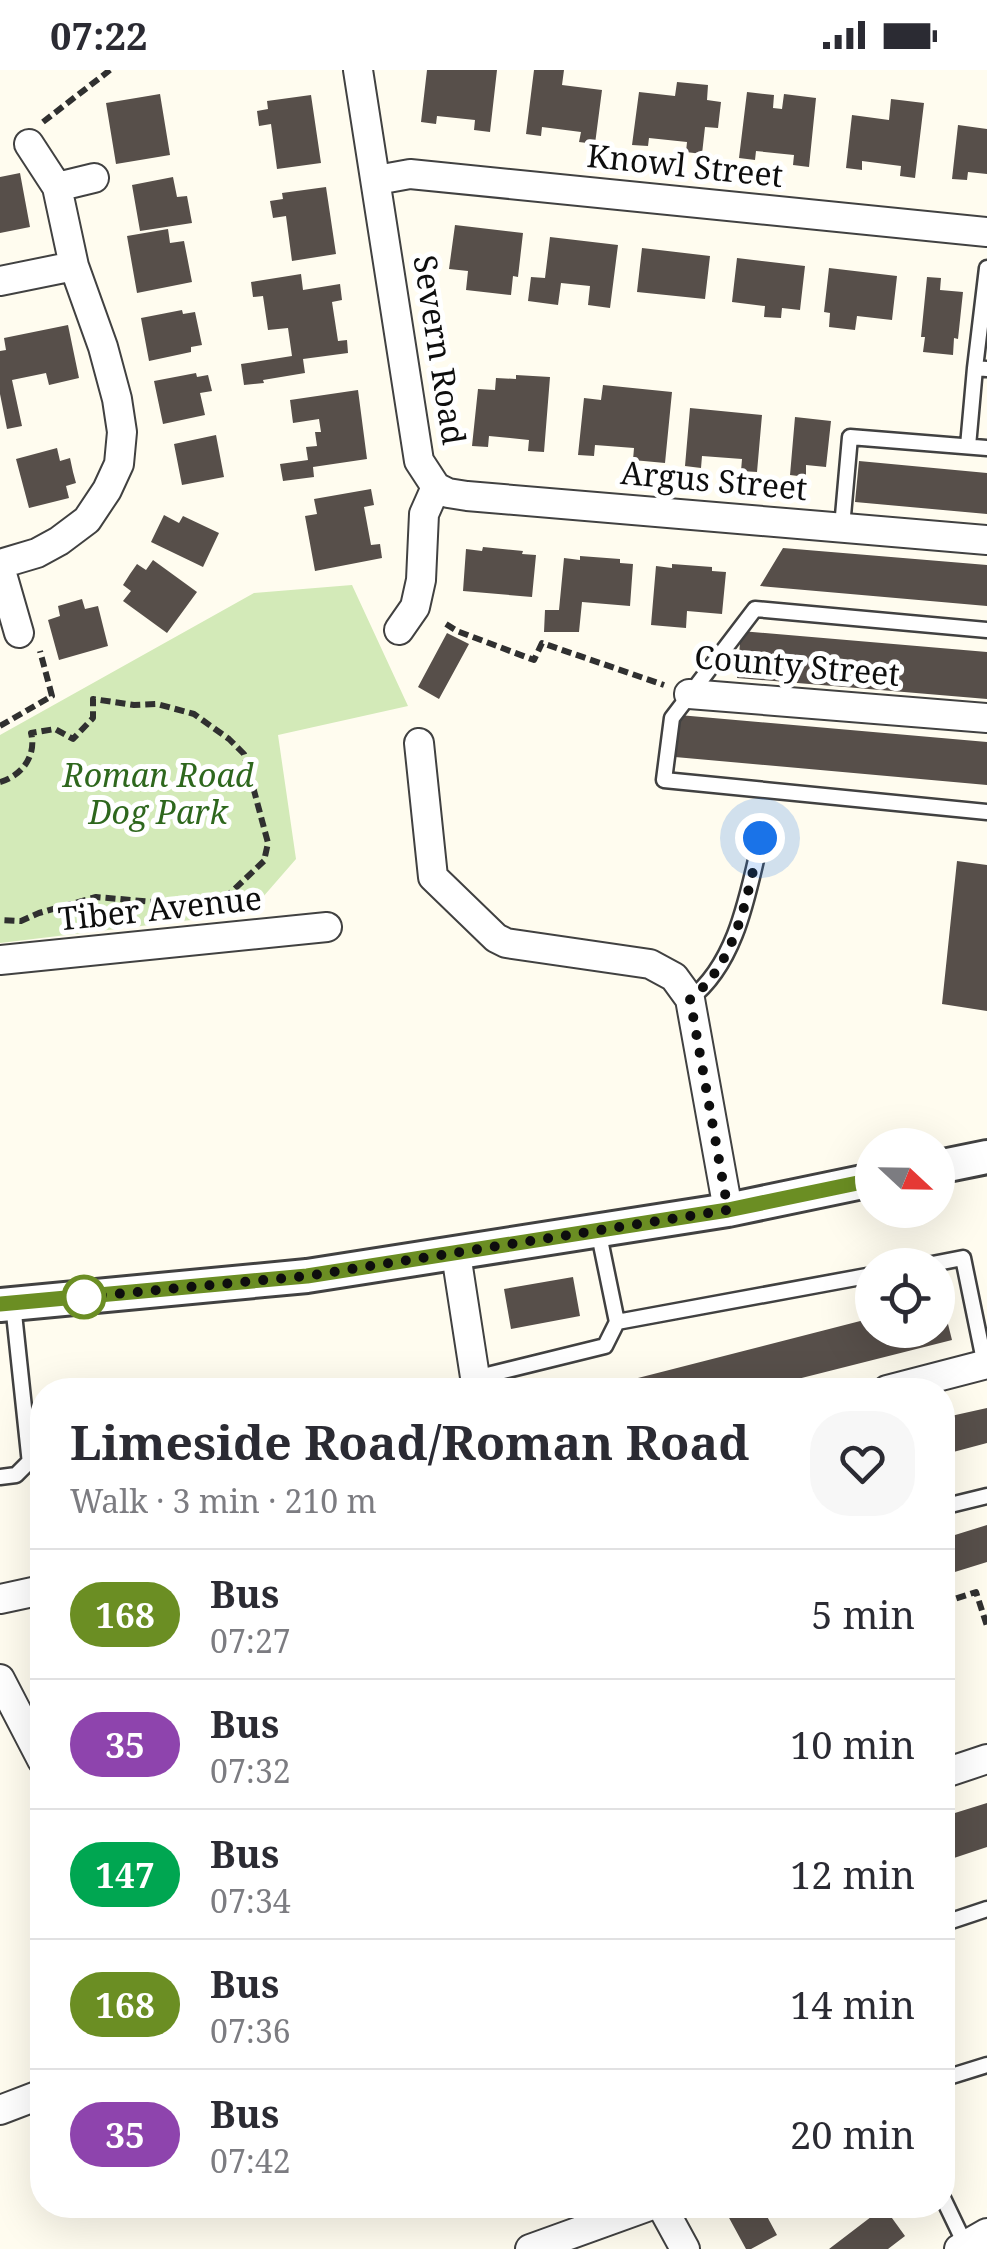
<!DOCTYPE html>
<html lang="en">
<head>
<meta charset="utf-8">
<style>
  :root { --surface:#fff; --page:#f7f7f7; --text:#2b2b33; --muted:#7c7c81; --line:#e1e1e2 }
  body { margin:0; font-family:"Noto Serif",serif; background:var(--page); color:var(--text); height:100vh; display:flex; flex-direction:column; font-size:38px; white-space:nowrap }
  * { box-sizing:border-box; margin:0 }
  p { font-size:32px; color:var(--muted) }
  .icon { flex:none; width:55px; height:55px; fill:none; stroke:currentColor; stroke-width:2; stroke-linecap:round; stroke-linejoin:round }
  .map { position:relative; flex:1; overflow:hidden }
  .details { position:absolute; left:30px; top:1308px; width:925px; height:840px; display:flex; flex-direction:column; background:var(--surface); border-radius:40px; box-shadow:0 10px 40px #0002 }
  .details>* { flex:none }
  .badge { padding:0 20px; border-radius:32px; font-size:35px; line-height:65px }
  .needle { width:65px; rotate:112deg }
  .fabs { position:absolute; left:855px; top:1058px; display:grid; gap:20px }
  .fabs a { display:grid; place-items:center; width:100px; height:100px; border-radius:50%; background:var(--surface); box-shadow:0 10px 40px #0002; font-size:50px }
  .you { position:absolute; width:50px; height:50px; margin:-25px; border:8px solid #fff; border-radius:50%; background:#1a73e8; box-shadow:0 0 0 15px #1a73e833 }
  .map>.badge { position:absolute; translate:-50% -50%; box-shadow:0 0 0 5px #fff }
  .round { display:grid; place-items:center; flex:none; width:105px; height:105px; border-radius:40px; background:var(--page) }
  .head { display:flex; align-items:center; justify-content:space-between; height:170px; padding:0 40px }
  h1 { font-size:48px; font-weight:700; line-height:75px }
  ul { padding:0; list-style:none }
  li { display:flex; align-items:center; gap:30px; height:130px; padding:0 40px; border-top:2px solid var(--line) }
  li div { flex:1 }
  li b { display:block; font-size:38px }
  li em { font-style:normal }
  li .badge { min-width:110px; font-weight:700; text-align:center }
  .status { display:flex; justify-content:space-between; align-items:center; height:70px; padding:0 50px; background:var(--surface); direction:ltr }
  .status svg { height:28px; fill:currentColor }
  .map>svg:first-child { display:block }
  .green { fill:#d3eab8 }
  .building { fill:#574f4a }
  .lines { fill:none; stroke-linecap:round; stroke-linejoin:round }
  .service-casing { stroke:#414141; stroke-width:19 }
  .minor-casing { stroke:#414141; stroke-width:32 }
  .tertiary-casing { stroke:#414141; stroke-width:38 }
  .path { stroke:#303030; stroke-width:6; stroke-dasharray:10 5; stroke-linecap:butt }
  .service { stroke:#fff; stroke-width:14 }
  .minor { stroke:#fff; stroke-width:28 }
  .tertiary { stroke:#fff; stroke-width:32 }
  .line-casing { stroke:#fff; stroke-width:22 }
  .line { stroke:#6b8e23; stroke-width:15 }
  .walk { stroke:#0e0e0e; stroke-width:10; stroke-dasharray:0 18 }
  .stop-dot { fill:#fff; stroke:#6b8e23; stroke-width:5 }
  .labels { text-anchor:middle; stroke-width:10; stroke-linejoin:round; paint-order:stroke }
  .street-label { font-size:32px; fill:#0e0e0e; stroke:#fff }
  .park-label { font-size:32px; font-style:italic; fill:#2e671d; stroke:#fff }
</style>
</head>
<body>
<div class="status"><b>07:22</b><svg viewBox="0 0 49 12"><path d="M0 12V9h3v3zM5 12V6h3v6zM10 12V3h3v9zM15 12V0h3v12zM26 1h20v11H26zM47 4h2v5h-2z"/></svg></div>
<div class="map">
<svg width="987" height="2179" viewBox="0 0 987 2179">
  <rect width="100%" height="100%" fill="#fffcef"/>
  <path class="green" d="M352,515L408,636L278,665L296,789L249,843L0,873V665L254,523Z"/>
  <path class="building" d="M427,0H497L490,62L474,60L475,50L437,46L436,54L421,52Z
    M534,0H564L562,15L602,20L595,74L579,72L581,62L542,57L541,66L526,64Z
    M677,12L708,15L707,30L721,32L718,58L705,57L702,84L686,82L687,72L649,68L648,76L632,75L639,22L675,26Z
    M747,22L774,25L773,38L782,39L784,24L816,28L809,97L793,95L794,85L756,81L755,90L739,88Z
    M160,24L170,85L116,94L106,33Z
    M311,25L321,93L277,99L271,54L259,56L257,41L268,39L267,31Z
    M891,29L924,33L915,108L900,106L901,96L862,91V100L846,98L852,45L889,50Z
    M958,55L987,59V104L968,102L967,110L952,109Z
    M20,103L30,157L0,163V107Z
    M173,107L177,127L187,126L192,153L140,161L132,115Z
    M326,117L336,184L292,191L286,146L273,148L270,131L283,129L282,123Z
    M455,155L523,163L518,207L513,206L511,225L466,220L468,201L449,199Z
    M168,159L170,173L184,171L192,212L137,223L127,166Z
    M550,167L618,175L610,238L588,235L590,216L561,213L558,235L528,231L531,207L545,208Z
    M642,178L710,186L705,229L637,222Z
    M737,188L805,196L800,240L782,238L781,248L764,247L765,236L732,232Z
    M829,198L897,206L892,250L857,246L855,260L829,257L830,243L824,242Z
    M301,204L303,220L340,214L342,230L332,232L338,271L347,270L348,283L303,289L305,303L263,310L264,313L244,315L241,294L292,286L288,258L268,260L263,226L253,227L251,212Z
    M927,207L941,208L940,220L963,222L958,269L954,268L953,285L923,282L925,267H921Z
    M182,240L183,244L195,242L202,275L191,277V282L149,291L141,248Z
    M68,255L79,308L49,315L46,303L12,310L22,356L7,359L0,324V281L6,280L4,268Z
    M196,303L197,307L208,305L212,321L200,323L205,345L163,354L154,311Z
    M516,305L550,307L544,382L528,381L529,370L510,368L489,366L488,377L472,376L478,319L495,320L496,308L516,309Z
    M603,315L672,322L665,393L633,390L634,378L595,375L594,386L578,385L584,328L601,330Z
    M358,320L367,389L313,397L314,407L283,411L280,394L308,390L306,377L317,376L315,362H321L319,349L293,353L290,330Z
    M690,338L762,345L757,402L741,401L742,389L702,386L701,398L685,396Z
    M795,347L831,351L826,397L806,395V407L790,405Z
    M216,365L224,407L182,415L174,374Z
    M57,378L60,391L70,388L73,402L76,413L66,416L69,428L29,438L16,389Z
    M859,391L987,403V444L855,432Z
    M371,419L374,435L364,437L371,475L380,474L382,488L315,501L305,446L317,444L314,429Z
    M164,445L179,453L183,446L219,463L203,497L151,472Z
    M483,477L523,481L522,484L536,485L532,527L463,521L466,479L482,481Z
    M783,478L987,495V536L760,516Z
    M580,486L620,489V493L633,494L630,536L582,532L579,562H544L545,540H559L564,488L580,490Z
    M153,490L197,522L167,563L123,531L131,521L123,515L130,504L137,494L146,500Z
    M672,494L712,497V501L726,502L722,544L687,541L686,558L651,555L656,496L672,498Z
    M82,529L85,539L98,536L108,576L59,590L48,550L60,546L58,536Z
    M741,561L987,582V629L737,608Z
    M447,563L469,574L439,629L418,617Z
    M679,645L987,672V715L675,687Z
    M957,791L987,795V941L942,934Z
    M573,1207L580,1246L511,1259L504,1219Z
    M942,1230L952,1270L754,1320H591L872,1248V1260H938V1232Z
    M987,1338V1373L942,1385V1348Z
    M987,1455V1492L942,1506V1469Z
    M987,1733V1777L942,1792V1747Z
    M722,2135H761L777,2165L751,2179H746Z
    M884,2137L905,2166L888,2179H829Z"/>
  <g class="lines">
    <g class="service-casing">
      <path id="service" d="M987,198L975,298L987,299
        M968,376L975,298
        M842,457L850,367L987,378
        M987,560L755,539L672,648L664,710L987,742
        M690,929C737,893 748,823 761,768
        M927,1195L963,1188L985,1295
        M13,1234L30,1394
        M617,1252L872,1205
        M475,1308L605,1276L617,1252L598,1160
        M0,1407L16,1405L42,1379
        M942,1437L987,1426
        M942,1854L987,1839
        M942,2009L987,1995
        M942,2126L965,2174"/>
    </g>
    <g class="minor-casing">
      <path id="minor" d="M358,0L419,391L436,417
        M377,110L410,104L987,162
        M57,117L94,108
        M0,211L74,196
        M436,417L448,423L467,426L987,470
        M0,494L37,483L59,471L87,450L107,420L119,394L122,362L117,329L103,277L74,196L57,117L29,74
        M0,497L19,563
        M399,560L415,537L421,510L424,444L436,417
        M689,624L987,648
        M419,673L433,807L496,868L506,873L650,894L674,907L690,929L728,1140
        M0,890L327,857
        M456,1184L477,1320
        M887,1320L987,1294
        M0,1529L42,1520
        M0,1609L42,1690
        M942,1704L987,1689
        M0,2040L42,2024
        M661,2135L685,2179
        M530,2179L652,2135
        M959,2179L987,2163"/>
    </g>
    <g class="tertiary-casing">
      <path id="tertiary" d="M938,1097L987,1087
        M0,1235L307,1206L728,1140L872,1110"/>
    </g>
    <path class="path" d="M43,52L110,0
      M446,554L457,561L534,590L542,573L664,615
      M0,656L52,626L40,581
      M0,712C22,706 37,685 31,663L55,659L73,669L93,648V629L134,635L157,634L194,644L229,669L244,684L248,698L268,773L264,791L224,829L201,836L96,827L39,843L21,851L0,850
      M942,1533L976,1522L987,1556"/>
    <use href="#service" class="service"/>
    <use href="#minor" class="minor"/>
    <use href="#tertiary" class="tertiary"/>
  </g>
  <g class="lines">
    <g class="line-casing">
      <path id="line" d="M0,1234L307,1206L728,1140L872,1110"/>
    </g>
    <use href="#line" class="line"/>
    <path class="walk" d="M84,1227L307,1206L728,1140L690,929C737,893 748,823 760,768"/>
  </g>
  <circle class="stop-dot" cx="84" cy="1227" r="20"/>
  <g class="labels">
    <g class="street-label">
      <text transform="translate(685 96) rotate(6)" y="11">Knowl Street</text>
      <text transform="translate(439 280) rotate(81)" y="11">Severn Road</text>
      <text transform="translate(714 411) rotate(5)" y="11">Argus Street</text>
      <text transform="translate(797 596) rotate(5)" y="11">County Street</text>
      <text transform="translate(160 839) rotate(-6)" y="11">Tiber Avenue</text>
    </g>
    <g class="park-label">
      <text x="158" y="717">Roman Road<tspan x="158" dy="37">Dog Park</tspan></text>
    </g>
  </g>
</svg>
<div class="fabs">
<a><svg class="needle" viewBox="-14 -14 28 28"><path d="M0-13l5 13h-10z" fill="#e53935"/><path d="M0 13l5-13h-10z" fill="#7c7c81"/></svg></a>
<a><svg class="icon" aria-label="locate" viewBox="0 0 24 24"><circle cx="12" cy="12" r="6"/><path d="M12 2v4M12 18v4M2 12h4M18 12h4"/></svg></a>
</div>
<div class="you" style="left:760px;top:768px"></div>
<section class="details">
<div class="head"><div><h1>Limeside Road/Roman Road</h1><p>Walk · 3 min · 210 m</p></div><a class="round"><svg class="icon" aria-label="heart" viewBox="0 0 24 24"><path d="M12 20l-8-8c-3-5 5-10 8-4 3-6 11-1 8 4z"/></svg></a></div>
<ul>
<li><span class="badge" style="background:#6b8e23;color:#fff">168</span><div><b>Bus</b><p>07:27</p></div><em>5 min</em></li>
<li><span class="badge" style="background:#8e44ad;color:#fff">35</span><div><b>Bus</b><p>07:32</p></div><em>10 min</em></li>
<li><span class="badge" style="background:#00a651;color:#fff">147</span><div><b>Bus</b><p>07:34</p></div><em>12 min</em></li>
<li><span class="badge" style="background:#6b8e23;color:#fff">168</span><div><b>Bus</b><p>07:36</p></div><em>14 min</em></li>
<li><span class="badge" style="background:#8e44ad;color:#fff">35</span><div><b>Bus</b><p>07:42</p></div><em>20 min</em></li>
</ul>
</section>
</div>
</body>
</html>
